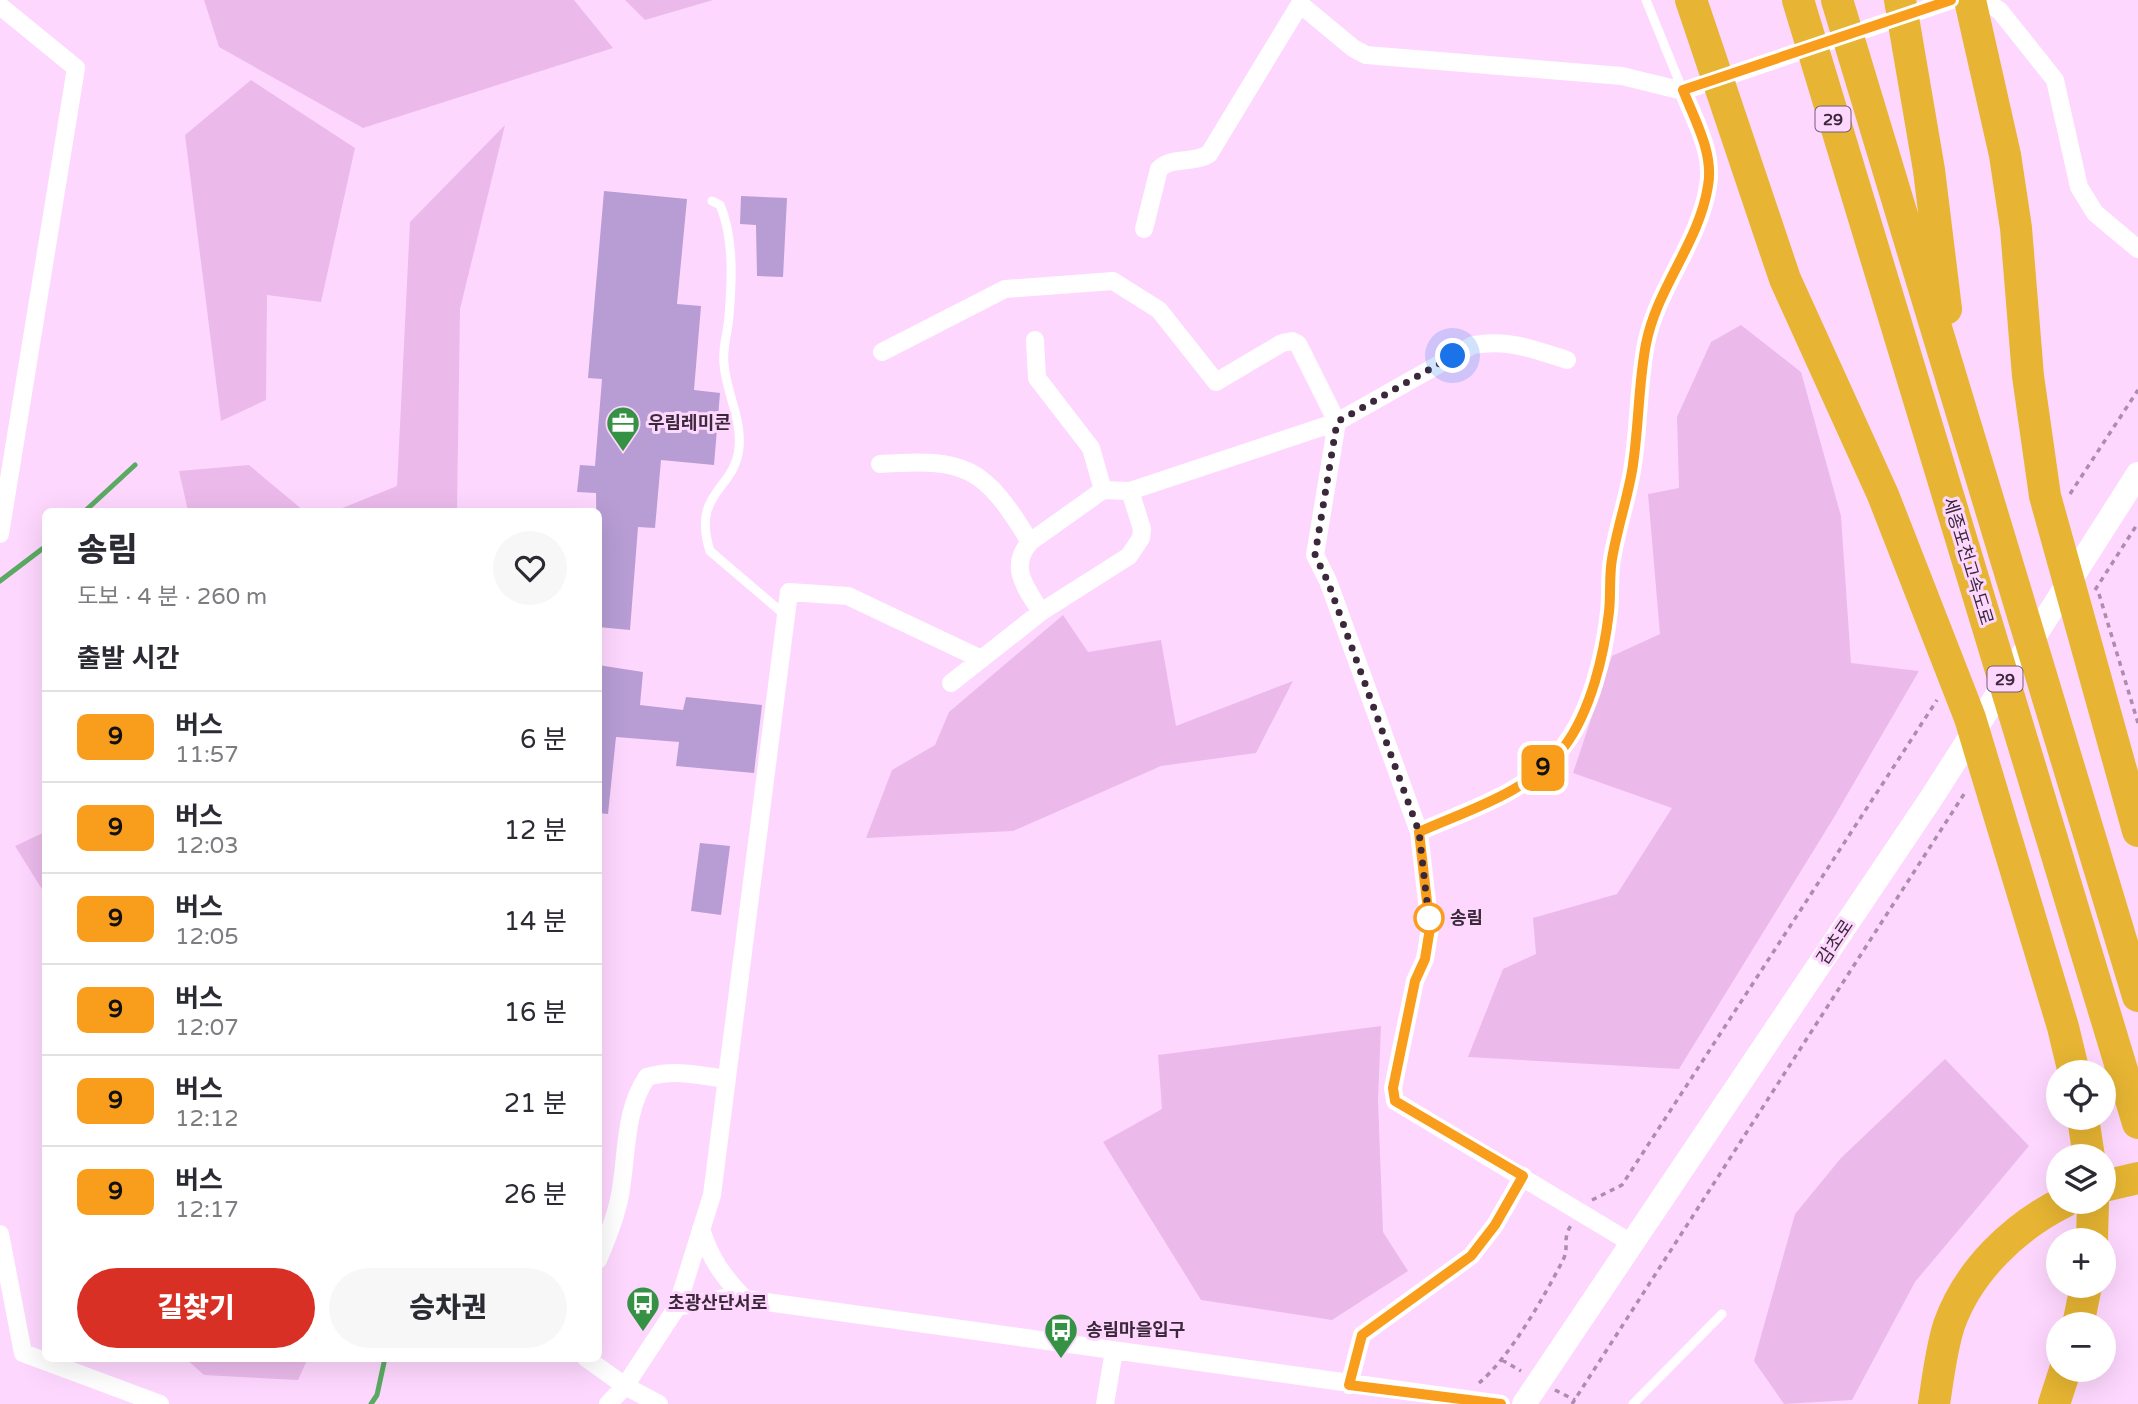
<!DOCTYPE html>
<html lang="ko">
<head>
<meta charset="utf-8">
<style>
  :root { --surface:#fff; --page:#f7f7f7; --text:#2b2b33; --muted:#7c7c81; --line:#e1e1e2; --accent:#d93025 }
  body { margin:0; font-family:"Varela Round","Noto Sans KR",sans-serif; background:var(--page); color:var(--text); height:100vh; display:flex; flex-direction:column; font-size:26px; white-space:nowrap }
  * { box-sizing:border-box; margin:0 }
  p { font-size:23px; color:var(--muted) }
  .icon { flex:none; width:38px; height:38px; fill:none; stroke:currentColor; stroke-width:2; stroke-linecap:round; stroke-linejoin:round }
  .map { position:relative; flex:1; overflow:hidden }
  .details { position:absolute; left:42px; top:508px; width:560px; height:854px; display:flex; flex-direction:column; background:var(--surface); border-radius:10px; box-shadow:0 7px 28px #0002 }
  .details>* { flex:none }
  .badge { padding:0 14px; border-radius:10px; font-size:24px; line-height:46px }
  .controls { position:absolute; left:2046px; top:1060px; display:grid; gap:14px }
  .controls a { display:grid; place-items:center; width:70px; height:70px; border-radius:50%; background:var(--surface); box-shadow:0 7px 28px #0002; font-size:35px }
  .you { position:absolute; width:35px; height:35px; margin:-18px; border:5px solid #fff; border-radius:50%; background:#1a73e8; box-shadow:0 0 0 10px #1a73e833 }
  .map>.badge { position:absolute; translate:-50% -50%; box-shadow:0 0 0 4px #fff }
  h2 { padding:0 35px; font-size:26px; line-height:63px }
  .round { display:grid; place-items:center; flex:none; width:74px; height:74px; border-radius:37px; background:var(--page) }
  .head { display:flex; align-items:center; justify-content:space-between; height:119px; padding:0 35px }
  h1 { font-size:33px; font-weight:800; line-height:52px }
  .primary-button { display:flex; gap:14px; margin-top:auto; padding:14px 35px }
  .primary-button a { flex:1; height:80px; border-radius:42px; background:var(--accent); color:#fff; font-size:28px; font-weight:800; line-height:80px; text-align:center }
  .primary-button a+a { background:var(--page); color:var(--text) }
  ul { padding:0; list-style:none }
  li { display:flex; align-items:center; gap:21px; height:91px; padding:0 35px; border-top:2px solid var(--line) }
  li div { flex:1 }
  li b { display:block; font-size:26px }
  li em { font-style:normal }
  li .badge { min-width:77px; font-weight:700; text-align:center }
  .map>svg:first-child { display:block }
  .green { fill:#ebbaeb }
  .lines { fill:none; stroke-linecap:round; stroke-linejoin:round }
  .stream { stroke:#5aaa63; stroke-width:5 }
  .building { fill:#b79dd4 }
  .path { stroke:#ac8dac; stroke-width:3.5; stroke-dasharray:5 5; stroke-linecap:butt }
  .lane { stroke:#fff; stroke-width:9 }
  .street { stroke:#fff; stroke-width:18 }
  .secondary { stroke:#fff; stroke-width:24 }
  .highway { stroke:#e7b533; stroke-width:32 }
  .line-casing { stroke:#fff; stroke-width:16 }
  .line { stroke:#f99d1c; stroke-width:10 }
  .walk { stroke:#3b293b; stroke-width:7; stroke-dasharray:0 12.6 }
  .stop-dot { fill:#fff; stroke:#f99d1c; stroke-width:3.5 }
  .labels { text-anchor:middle; stroke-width:6; stroke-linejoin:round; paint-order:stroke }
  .shield { fill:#fed7fe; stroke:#765d76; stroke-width:2 }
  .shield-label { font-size:16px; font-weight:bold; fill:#3b293b }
  .poi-label { font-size:18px; font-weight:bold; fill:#3b293b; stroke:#fed7fe; text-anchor:start }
  .street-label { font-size:18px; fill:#3b293b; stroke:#fed7fe }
  .stop-label { font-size:18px; font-weight:bold; fill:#3b293b; stroke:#fed7fe; text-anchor:start }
</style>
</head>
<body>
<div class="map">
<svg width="2138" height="1404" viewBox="0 0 2138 1404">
  <rect width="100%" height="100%" fill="#fed7fe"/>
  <path class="green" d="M204,0H574L613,48L363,128L219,47Z
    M625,0H713L645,20Z
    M251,80L355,148L321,302L267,295L266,400L221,421L185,135Z
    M505,125L460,309L457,511H335L397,486L410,222Z
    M1741,325L1801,372L1841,516L1851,663L1919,671L1833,819L1679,1069L1468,1057L1503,969L1536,954L1533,918L1617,894L1672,808L1573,773L1612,656L1660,634L1648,494L1679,488L1677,417L1711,342Z
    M249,465L304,511H188L179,471Z
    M1063,615L1088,652L1161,640L1176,726L1293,681L1256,753L1161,766L1013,831L866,838L892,770L935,745L949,712Z
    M45,832V894L15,846Z
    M1381,1026L1378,1100L1383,1232L1408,1271L1332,1320L1201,1300L1103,1142L1162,1109L1158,1055Z
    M1945,1059L2029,1146L1915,1282L1852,1400L1784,1404L1754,1361L1795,1214L1841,1158Z
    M185,1358H308L298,1380L204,1375Z"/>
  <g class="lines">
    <path class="stream" d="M85,511L135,465
      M0,581L46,546
      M371,1404L377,1395L385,1358"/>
  </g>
  <path class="building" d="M604,191L687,199L677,304L701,306L694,390L720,393L714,465L661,460L655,528L638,527L630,630L598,627L596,493L577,492L580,465L595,466L602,379L588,378Z
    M741,196L787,198L783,277L757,276L756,225L740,224Z
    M598,665L643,672L640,705L683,710L686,697L762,705L754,773L676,766L679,742L616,737L608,814L598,813Z
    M700,843L730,846L721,915L691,911Z"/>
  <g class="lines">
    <path class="path" d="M2070,494L2138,390
      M2095,590L2138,523
      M2099,594L2138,723
      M1592,1200L1622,1185L1937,700
      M1502,1360L1521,1371
      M1479,1383C1510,1357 1544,1297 1563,1260C1570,1247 1561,1239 1572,1224
      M1555,1390L1575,1400
      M1572,1404L1966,791"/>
    <path class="lane" d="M1646,0L1683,91
      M712,201L720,205C734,237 732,281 729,316C728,332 722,348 724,364C726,392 742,419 739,448C735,490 691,492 710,551L785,615
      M1633,1404L1722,1314"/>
    <path class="street" d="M1984,0L2000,11L2055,80L2079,187L2095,213L2138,249
      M0,6L76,68L0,534
      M1144,229L1159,169C1173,156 1193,164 1209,154L1300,4L1353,48L1366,55L1622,76L1683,91
      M1035,340L1037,378L1091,448L1103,490L1130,491L1337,422L1473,345C1508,339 1534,349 1567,360
      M882,352L1005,289L1113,281L1159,310L1216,382L1282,343L1292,341L1298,344L1337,422L1315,555L1328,581L1419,832
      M880,464C966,458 984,466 1030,542C1008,567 1026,588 1041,612
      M1030,542L1103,490
      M951,683L1041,612L1129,556L1141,538L1142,529L1130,491
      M701,1229C710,1258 723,1277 745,1299
      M0,1234L23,1353L160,1404
      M1633,1244L1395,1101L1393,1088L1415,981L1425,959L1430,928L1419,832C1470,809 1528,793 1563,747C1591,712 1604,655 1609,612C1611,594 1609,576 1612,559C1617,529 1627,500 1632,471C1639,429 1638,386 1646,344C1657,288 1699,243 1708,186C1714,153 1695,121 1683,91L1952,0
      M598,1260C609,1234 619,1209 622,1182C627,1146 626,1108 647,1077C674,1069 699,1075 726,1079
      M677,1307L724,1298L745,1299L1501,1404
      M586,1358L625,1386L659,1404
      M1349,1385L1362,1335L1471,1256L1495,1225L1523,1176
      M608,1404L625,1386L677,1307L712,1195L789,592L848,596L981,659
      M1105,1404L1114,1351"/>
    <path class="secondary" d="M1524,1404L1932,797L2138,474"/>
    <path class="highway" d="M1691,0L1785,279L1883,495L1970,718L2063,1027L2074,1073
      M1798,0L2138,1123
      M1837,0L2138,996
      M1900,0L1929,170L1946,309
      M1970,0L2005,155L2016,228L2028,376L2045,496L2138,831
      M2083,1118L2089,1157
      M2104,1186L2138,1178
      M2092,1241L2093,1202
      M2078,1325L2086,1286
      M1934,1404C1938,1378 1941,1350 1949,1325C1968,1271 2014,1227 2064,1202
      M2054,1404L2065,1370"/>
  </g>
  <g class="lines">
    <g class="line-casing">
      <path id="line" d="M1501,1404L1349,1385L1362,1335L1471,1256L1495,1225L1523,1176L1395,1101L1393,1088L1415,981L1425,959L1430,928L1419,832C1470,809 1528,793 1564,747C1591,711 1604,655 1609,612C1611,594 1609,576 1612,559C1617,529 1627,500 1632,471C1639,429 1638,385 1646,344C1657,287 1699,243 1708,186C1714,153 1695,121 1683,90L1951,0"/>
    </g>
    <use href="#line" class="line"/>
    <path class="walk" d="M1429,918L1430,928L1419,832L1328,582L1315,555L1337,422L1453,356"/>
  </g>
  <defs>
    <g id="office-pin" transform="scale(1.75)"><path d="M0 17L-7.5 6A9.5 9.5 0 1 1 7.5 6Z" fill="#359244" stroke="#fed7fe"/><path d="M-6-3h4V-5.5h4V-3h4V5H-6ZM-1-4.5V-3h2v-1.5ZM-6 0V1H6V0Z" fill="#fff"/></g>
    <g id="bus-pin" transform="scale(1.75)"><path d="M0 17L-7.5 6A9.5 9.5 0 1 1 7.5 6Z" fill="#359244" stroke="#fed7fe"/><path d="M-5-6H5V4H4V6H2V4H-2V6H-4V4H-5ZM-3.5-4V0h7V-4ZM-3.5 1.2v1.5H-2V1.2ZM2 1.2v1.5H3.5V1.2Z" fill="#fff"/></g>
  </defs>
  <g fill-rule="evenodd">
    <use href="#office-pin" x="623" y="423"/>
    <use href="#bus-pin" x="643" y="1303"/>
    <use href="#bus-pin" x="1061" y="1330"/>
  </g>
  <circle class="stop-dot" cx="1429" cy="918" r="14"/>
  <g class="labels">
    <g class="shield">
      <rect x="1815.5" y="106.5" width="35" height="25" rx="5"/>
      <rect x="1987.5" y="666.5" width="35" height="25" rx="5"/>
    </g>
    <g class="shield-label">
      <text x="1833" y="125">29</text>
      <text x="2005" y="685">29</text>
    </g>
    <g class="poi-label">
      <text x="648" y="429">우림레미콘</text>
      <text x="668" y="1309">초광산단서로</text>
      <text x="1086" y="1336">송림마을입구</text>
    </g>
    <g class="street-label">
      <text transform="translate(1968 561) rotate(73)" y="6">세종포천고속도로</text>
      <text transform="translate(1835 942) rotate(-56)" y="6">감초로</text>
    </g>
    <g class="stop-label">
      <text x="1450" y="924">송림</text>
    </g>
  </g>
</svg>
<div class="controls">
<a><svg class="icon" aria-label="locate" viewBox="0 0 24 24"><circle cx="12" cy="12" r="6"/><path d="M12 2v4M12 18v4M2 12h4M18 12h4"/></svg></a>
<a><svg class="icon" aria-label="layers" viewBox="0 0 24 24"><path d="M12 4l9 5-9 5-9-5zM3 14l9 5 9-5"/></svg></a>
<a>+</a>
<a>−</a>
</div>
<div class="you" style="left:1453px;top:356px"></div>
<b class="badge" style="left:1543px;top:768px;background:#f99d1c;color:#111">9</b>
<section class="details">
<div class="head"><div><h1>송림</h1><p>도보 · 4 분 · 260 m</p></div><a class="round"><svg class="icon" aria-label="heart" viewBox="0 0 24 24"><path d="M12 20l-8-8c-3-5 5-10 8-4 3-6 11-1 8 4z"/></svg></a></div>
<h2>출발 시간</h2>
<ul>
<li><span class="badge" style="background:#f99d1c;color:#111">9</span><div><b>버스</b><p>11:57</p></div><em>6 분</em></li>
<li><span class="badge" style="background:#f99d1c;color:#111">9</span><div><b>버스</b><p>12:03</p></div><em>12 분</em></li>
<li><span class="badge" style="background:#f99d1c;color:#111">9</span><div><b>버스</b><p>12:05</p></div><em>14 분</em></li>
<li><span class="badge" style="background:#f99d1c;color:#111">9</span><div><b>버스</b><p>12:07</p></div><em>16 분</em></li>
<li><span class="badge" style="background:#f99d1c;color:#111">9</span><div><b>버스</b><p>12:12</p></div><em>21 분</em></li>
<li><span class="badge" style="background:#f99d1c;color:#111">9</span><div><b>버스</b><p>12:17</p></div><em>26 분</em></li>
</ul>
<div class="primary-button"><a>길찾기</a><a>승차권</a></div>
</section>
</div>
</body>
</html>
